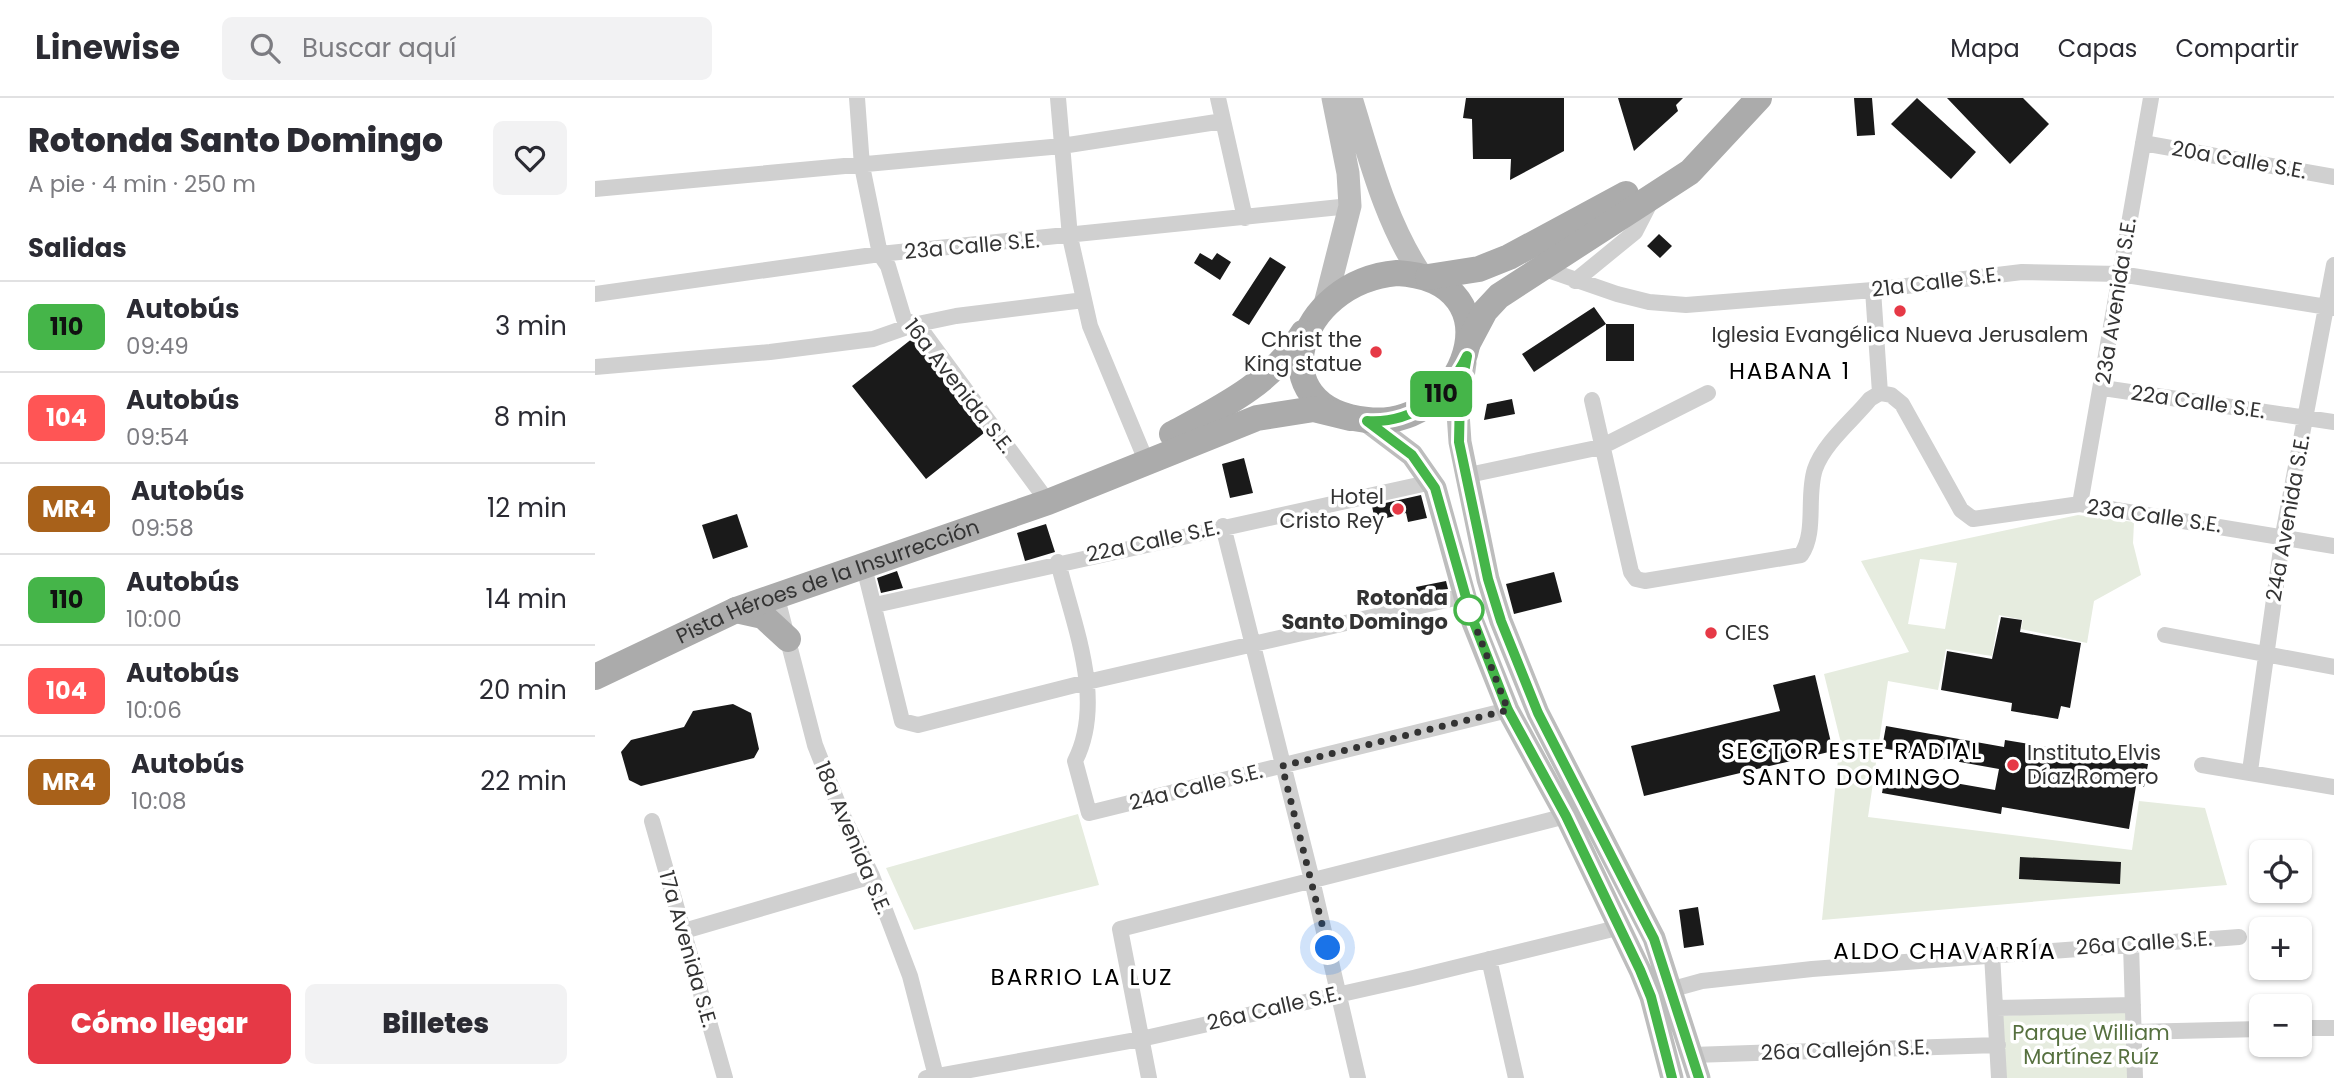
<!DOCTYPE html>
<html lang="es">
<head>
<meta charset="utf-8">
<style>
  :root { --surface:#fff; --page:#f2f2f3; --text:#2b2b33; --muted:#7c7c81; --line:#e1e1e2; --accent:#e63946 }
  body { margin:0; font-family:Poppins,sans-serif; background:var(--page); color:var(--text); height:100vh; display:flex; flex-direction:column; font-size:26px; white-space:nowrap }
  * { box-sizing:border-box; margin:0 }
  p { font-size:23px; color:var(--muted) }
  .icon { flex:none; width:38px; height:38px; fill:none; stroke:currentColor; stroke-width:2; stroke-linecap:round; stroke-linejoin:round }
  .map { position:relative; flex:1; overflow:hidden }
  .panel { display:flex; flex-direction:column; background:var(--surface); width:595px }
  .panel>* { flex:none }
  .badge { padding:0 14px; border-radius:10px; font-size:24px; line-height:46px }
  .tools { position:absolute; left:1654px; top:742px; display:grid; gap:14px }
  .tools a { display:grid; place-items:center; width:63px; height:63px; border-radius:10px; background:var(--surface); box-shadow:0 2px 5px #0004; font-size:35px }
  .you { position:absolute; width:35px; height:35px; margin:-18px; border:5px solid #fff; border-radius:50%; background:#1a73e8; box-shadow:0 0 0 10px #1a73e833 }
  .map>.badge { position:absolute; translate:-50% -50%; box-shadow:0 0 0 4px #fff }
  h2 { padding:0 28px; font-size:26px; line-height:63px }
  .round { display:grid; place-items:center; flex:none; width:74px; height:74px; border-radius:10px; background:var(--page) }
  .summary { display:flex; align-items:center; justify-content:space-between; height:119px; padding:0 28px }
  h1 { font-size:33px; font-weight:800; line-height:52px }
  .cta { display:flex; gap:14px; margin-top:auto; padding:14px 28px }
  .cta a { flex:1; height:80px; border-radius:10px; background:var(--accent); color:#fff; font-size:28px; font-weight:800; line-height:80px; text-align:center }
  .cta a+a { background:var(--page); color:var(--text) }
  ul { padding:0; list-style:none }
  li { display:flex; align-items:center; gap:21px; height:91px; padding:0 28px; border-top:2px solid var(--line) }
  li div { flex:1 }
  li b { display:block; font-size:26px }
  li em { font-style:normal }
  li .badge { min-width:77px; font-weight:700; text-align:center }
  header { display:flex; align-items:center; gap:42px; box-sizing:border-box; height:98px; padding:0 35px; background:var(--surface); border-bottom:2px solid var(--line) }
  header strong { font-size:33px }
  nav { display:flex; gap:38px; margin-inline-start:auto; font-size:24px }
  .search { width:490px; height:63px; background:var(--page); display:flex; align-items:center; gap:18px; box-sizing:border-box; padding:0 24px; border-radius:10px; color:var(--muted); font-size:26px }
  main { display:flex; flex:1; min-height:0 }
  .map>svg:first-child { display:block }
  .green { fill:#e6ecdf; fill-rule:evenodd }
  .building { fill:#1a1a1a }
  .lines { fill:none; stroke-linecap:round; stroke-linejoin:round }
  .minor { stroke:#d0d0d0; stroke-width:16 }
  .secondary { stroke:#bdbdbd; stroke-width:23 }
  .primary { stroke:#ababab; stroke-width:26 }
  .line-casing { stroke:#fff; stroke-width:16 }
  .line { stroke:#45b549; stroke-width:10 }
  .walk { stroke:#333; stroke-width:7; stroke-dasharray:0 12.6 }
  .poi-dot { fill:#e63946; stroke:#fff; stroke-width:2.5 }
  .stop-dot { fill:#fff; stroke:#45b549; stroke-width:3.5 }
  .labels { text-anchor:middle; stroke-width:7; stroke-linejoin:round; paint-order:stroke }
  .street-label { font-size:21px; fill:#333; stroke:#fff }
  .poi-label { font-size:21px; fill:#333; stroke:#fff; text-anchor:end }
  .stop-label { font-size:21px; font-weight:bold; fill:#333; stroke:#fff; text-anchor:end }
  .park-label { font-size:21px; fill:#56703f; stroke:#fff }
  .neighbourhood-label { font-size:23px; letter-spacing:2px; fill:#000; stroke:#fff }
</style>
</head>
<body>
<header>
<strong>Linewise</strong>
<div class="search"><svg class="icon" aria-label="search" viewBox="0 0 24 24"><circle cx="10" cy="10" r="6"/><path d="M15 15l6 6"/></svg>Buscar aquí</div>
<nav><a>Mapa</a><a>Capas</a><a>Compartir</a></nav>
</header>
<main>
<section class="panel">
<div class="summary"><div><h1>Rotonda Santo Domingo</h1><p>A pie · 4 min · 250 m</p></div><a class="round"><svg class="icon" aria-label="heart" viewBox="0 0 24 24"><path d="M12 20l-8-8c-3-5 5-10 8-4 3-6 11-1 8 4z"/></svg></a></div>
<h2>Salidas</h2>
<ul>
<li><span class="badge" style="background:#45b549;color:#111">110</span><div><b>Autobús</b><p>09:49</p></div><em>3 min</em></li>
<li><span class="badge" style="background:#f55;color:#fff">104</span><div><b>Autobús</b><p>09:54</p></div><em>8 min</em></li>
<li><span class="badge" style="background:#a8611a;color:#fff">MR4</span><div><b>Autobús</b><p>09:58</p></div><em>12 min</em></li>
<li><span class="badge" style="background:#45b549;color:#111">110</span><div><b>Autobús</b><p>10:00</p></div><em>14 min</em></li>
<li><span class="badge" style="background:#f55;color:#fff">104</span><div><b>Autobús</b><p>10:06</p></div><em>20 min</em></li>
<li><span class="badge" style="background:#a8611a;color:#fff">MR4</span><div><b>Autobús</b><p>10:08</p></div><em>22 min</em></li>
</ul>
<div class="cta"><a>Cómo llegar</a><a>Billetes</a></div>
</section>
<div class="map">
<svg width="1739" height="980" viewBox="0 0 1739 980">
  <rect width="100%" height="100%" fill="#fff"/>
  <path class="green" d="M1483,417L1539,424L1538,445L1546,477L1499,503L1492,545L1426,531L1428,522L1404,517L1397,558L1351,551L1343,592L1293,583L1273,719L1537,752L1544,703L1610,710L1632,787L1227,822L1245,641L1229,576L1314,554L1266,463ZM1325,461L1362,465L1350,531L1313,526Z
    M483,716L504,787L319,832L291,770Z
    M1537,911L1538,980H1407V918Z"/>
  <path class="building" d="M871,0H969V53L915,82L916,61H878L877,21L868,20Z
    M1023,0H1088L1081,7L1083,13L1039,53Z
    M1259,0H1277L1280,37L1262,38Z
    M1322,0L1381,54L1356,81L1296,26Z
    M1352,0H1428L1454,26L1415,66Z
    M1064,136L1077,148L1065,160L1052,148Z
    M605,155L617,162L622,155L636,164L625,182L599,165Z
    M675,159L691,169L654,227L637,217Z
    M999,209L1011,226H1039V263H1011V226L939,274L927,256Z
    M318,240L389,335L331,381L257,288Z
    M917,301L920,316L889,322L892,306Z
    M649,360L658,395L635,400L627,366Z
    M826,397L832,420L813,424L811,415L780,423L777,408Z
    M142,416L153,449L118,461L107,427Z
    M451,426L460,454L430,463L422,435Z
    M302,473L308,490L286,495L282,480Z
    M959,474L967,504L919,516L911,486Z
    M851,483L853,491L823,498L821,489Z
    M1406,519L1427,522L1425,534L1486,545L1475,610L1466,608L1463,621L1416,613L1417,605L1346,592L1352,553L1397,561Z
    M1220,577L1238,653L1049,698L1036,648L1185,613L1178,587Z
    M138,606L156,615L164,651L159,660L46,688L34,682L26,654L36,642L89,629L98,613Z
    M1291,628L1409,649L1410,642L1553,666L1549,689L1541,688L1534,731L1407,709L1406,716L1287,695L1291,673L1400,692L1404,671L1287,650Z
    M1425,759L1526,764L1525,786L1424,781Z
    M1103,809L1109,847L1089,850L1084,812Z"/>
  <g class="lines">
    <path class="minor" d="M262,0L267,68L285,156L293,168L309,221L325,230L453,404
      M463,0L475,139L495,228L547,353
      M623,0L650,120
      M1548,45L1739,79
      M0,91L467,48L628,23
      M947,170L1022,196L1054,204L1091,207L1278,192L1427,174L1525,176L1739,210
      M980,183L1040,134L1056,103
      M1278,192L1285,295
      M0,196L285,156L755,108
      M0,269L175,254L278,241L318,227L361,218L489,202
      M1508,290L1739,324
      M1285,295L1296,297L1307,306L1366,412L1378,421L1485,406L1739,448
      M997,302L1036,474L1041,481L1050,483L1206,457C1222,434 1211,398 1220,371C1229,345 1258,322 1275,301L1285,295
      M869,378L1006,349L1113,295
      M1485,406L1556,0
      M628,428L717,782L763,980
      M463,464C478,526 511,602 480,663L494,715L913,612
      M269,469L307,623L323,627L492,584L856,501
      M182,500L220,647L247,716L277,778L315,878L341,978
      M280,507L837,384
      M1570,537L1739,569
      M1607,667L1739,689
      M1655,673L1688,437L1739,167
      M57,723L130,980
      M89,833L277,778
      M1536,846L1540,980
      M1397,856L1404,980
      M894,861L921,980
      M1078,891L1107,883L1217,871L1644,839
      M1401,910L1538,907
      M1704,930H1739
      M1539,934L1666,931
      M1097,957L1403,947
      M331,980L546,941L818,880L1026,829
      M554,980L525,831L971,718"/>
    <path class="secondary" d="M756,0C775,61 790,123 826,177
      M730,206L755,108L753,75L738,0
      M870,265L863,315L865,344L893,481L906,523L943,615L1059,840L1104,980
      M772,323L817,357L840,390L875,517L913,612L971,718L1045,872L1056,899L1077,980"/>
    <g class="primary">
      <path d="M802,175C926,182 870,333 772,322C663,311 700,184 802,175Z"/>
      <path d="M833,179L884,171L914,159L1031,96"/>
      <path d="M873,245L890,213L904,198L1095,74L1164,0"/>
      <path d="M577,336C627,309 677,285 708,235"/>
      <path d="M141,512L168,518L193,541"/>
      <path id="s1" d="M0,579L141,512L453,404L662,320L719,311L756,320"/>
    </g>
  </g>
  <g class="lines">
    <g class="line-casing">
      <path id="line" d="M1077,980L1056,899L1045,872L971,718L913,612L876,517L840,390L817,357L772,323C818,326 853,297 872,258L865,296L864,344L893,481L906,523L943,615L1059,841L1104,980"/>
    </g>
    <use href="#line" class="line"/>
    <path class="walk" d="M733,850L687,668L913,612L874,512"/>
  </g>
  <g class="poi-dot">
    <circle cx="1305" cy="213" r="7"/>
    <circle cx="781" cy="254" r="7"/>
    <circle cx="803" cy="411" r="7"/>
    <circle cx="1116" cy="535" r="7"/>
    <circle cx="1418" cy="667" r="7"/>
  </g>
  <circle class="stop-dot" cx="874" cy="512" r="14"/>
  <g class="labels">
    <g class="street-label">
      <text transform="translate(1644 62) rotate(10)" y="7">20a Calle S.E.</text>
      <text transform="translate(377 148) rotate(-5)" y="7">23a Calle S.E.</text>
      <text transform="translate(1341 184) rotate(-7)" y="7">21a Calle S.E.</text>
      <text transform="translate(1521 203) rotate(-81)" y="7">23a Avenida S.E.</text>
      <text transform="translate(364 288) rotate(52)" y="7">16a Avenida S.E.</text>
      <text transform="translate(1603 304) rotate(8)" y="7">22a Calle S.E.</text>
      <text transform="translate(1559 418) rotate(8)" y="7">23a Calle S.E.</text>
      <text transform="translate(1693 420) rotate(-80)" y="7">24a Avenida S.E.</text>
      <text transform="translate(558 443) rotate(-12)" y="7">22a Calle S.E.</text>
      <text dy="7" stroke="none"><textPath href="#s1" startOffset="252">Pista Héroes de la Insurrección</textPath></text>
      <text transform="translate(601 689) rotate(-14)" y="7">24a Calle S.E.</text>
      <text transform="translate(258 740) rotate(67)" y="7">18a Avenida S.E.</text>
      <text transform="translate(1549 845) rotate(-4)" y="7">26a Calle S.E.</text>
      <text transform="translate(93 851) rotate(74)" y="7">17a Avenida S.E.</text>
      <text transform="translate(679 910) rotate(-13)" y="7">26a Calle S.E.</text>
      <text transform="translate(1250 952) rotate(-2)" y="7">26a Callejón S.E.</text>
    </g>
    <g class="poi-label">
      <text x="1305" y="244" text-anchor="middle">Iglesia Evangélica Nueva Jerusalem</text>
      <text x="767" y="249">Christ the<tspan x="767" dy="24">King statue</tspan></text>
      <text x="789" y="406">Hotel<tspan x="789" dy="24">Cristo Rey</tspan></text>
      <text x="1130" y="542" text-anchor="start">CIES</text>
      <text x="1432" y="662" text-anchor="start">Instituto Elvis<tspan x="1432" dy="24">Díaz Romero</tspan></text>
    </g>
    <g class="stop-label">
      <text x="853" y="507">Rotonda<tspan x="853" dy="24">Santo Domingo</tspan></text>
    </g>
    <g class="park-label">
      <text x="1496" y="942">Parque William<tspan x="1496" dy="24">Martínez Ruíz</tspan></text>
    </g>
    <g class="neighbourhood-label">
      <text x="1195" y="281">HABANA 1</text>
      <text x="1257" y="661">SECTOR ESTE RADIAL<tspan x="1257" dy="26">SANTO DOMINGO</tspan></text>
      <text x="1350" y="861">ALDO CHAVARRÍA</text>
      <text x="487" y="887">BARRIO LA LUZ</text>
    </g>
  </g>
</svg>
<div class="tools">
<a><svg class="icon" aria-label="locate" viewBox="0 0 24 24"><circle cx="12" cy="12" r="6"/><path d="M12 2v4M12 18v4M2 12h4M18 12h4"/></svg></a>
<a>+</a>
<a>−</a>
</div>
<div class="you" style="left:733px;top:850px"></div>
<b class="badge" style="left:846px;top:296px;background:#45b549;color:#111">110</b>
</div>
</main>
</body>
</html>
